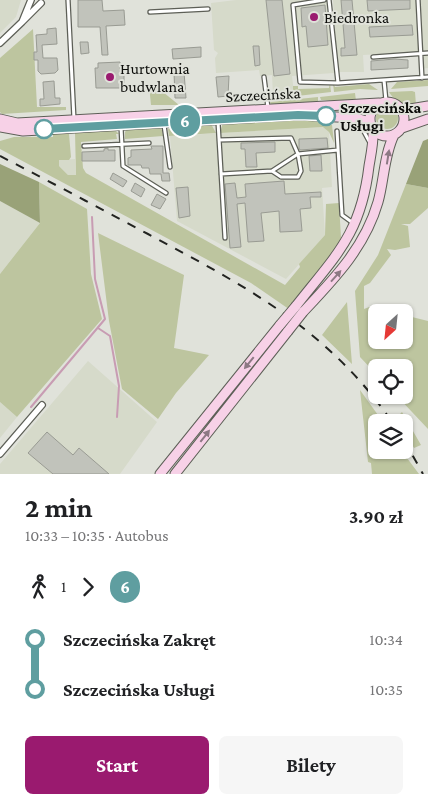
<!DOCTYPE html>
<html lang="pl">
<head>
<meta charset="utf-8">
<style>
  :root { --surface:#fff; --page:#f6f6f6; --text:#202124; --muted:#757577; --accent:#9a1a6f }
  body { margin:0; font-family:"Crimson Pro",serif; background:var(--page); color:var(--text); height:100vh; display:flex; flex-direction:column; font-size:19px; white-space:nowrap }
  * { box-sizing:border-box; margin:0 }
  p { font-size:16px; color:var(--muted) }
  .icon { flex:none; width:28px; height:28px; fill:none; stroke:currentColor; stroke-width:2; stroke-linecap:round; stroke-linejoin:round }
  .map { position:relative; height:474px; overflow:hidden }
  .drawer { display:flex; flex-direction:column; background:var(--surface); flex:1 }
  .drawer>* { flex:none }
  .badge { padding:0 10px; border-radius:16px; font-size:18px; line-height:32px }
  .needle { width:32px; rotate:207deg }
  .buttons { position:absolute; left:368px; top:304px; display:grid; gap:10px }
  .buttons a { display:grid; place-items:center; width:45px; height:45px; border-radius:8px; background:var(--surface); box-shadow:0 1px 4px #0004; font-size:25px }
  .map>.badge { position:absolute; translate:-50% -50%; box-shadow:0 0 0 2px #fff }
  .legs { display:flex; align-items:center; gap:8px; height:55px; padding:0 25px; font-size:16px }
  .legs p { margin-inline-start:auto }
  .summary { display:flex; align-items:center; justify-content:space-between; height:85px; padding:0 25px }
  h1 { font-size:28px; font-weight:700; line-height:38px }
  .cta { display:flex; gap:10px; margin-top:auto; padding:10px 25px }
  .cta a { flex:1; height:58px; border-radius:8px; background:var(--accent); color:#fff; font-size:20px; font-weight:700; line-height:58px; text-align:center }
  .cta a+a { background:var(--page); color:var(--text) }
  ul { padding:0 25px; list-style:none }
  li { display:flex; align-items:center; gap:18px; height:50px; font-size:19px }
  li i { display:grid; place-items:center; width:8px; height:100%; margin:0 6px; background:currentColor }
  li i::after { content:''; width:12px; height:12px; margin:-6px; border:4px solid; border-radius:50%; background:var(--surface) }
  li p { margin-inline-start:auto }
  li:first-child i { background:linear-gradient(#0000 50%,currentColor 0) }
  li:last-child i { background:linear-gradient(currentColor 50%,#0000 0) }
  .map>svg:first-child { display:block }
  .built { fill:#d6daca }
  .green { fill:#bdc59f }
  .forest { fill:#99a278 }
  .lines { fill:none; stroke-linecap:round; stroke-linejoin:round }
  .stream { stroke:#c89cb3; stroke-width:2 }
  .building { fill:#c1c3bb; stroke:#999b93 }
  .lane-casing { stroke:#5d5f57; stroke-width:5.5 }
  .street-casing { stroke:#5d5f57; stroke-width:8 }
  .secondary-casing { stroke:#5d5f57; stroke-width:11 }
  .lane { stroke:#fff; stroke-width:3 }
  .street { stroke:#fff; stroke-width:5.5 }
  .secondary { stroke:#f7d1e7; stroke-width:9 }
  .rail { stroke:#222320; stroke-width:2; stroke-dasharray:9 9; stroke-linecap:butt }
  .secondary-bridge-casing { stroke:#5d5f57; stroke-width:11; stroke-linecap:butt }
  .secondary-bridge { stroke:#f7d1e7; stroke-width:9 }
  .oneway { fill:#8d7984 }
  .line-1-casing { stroke:#fff; stroke-width:11 }
  .line-1 { stroke:#5f9ea0; stroke-width:8 }
  .poi-dot { fill:#9a1a6f; stroke:#e0e2da; stroke-width:2 }
  .stop-1-dot { fill:#fff; stroke:#5f9ea0; stroke-width:2.5 }
  .labels { text-anchor:middle; stroke-width:4; stroke-linejoin:round; paint-order:stroke }
  .poi-label { font-size:16px; fill:#0c0d0a; stroke:#e0e2da; text-anchor:start }
  .street-label { font-size:16px; fill:#0c0d0a; stroke:#e0e2da }
  .stop-label { font-size:16px; font-weight:bold; fill:#0c0d0a; stroke:#e0e2da; text-anchor:start }
</style>
</head>
<body>
<div class="map">
<svg width="428" height="474" viewBox="0 0 428 474">
  <rect width="100%" height="100%" fill="#e0e2da"/>
  <path class="built" d="M0,0H21L16,17L0,33Z
    M236,0H326L334,73L292,76L294,93L273,95L272,75L260,76L259,70L216,73L215,58L218,53L214,50L211,3Z
    M333,0H428V68L419,69L418,52L363,55L364,72H338Z
    M324,127L329,132L332,187L322,188L325,235L286,279L177,221L170,136Z
    M75,159L76,175H68L59,166V160Z
    M0,201L40,223L0,274Z
    M88,361L157,422L120,474H0V464Z
    M0,402L17,417L0,438Z"/>
  <path class="green" d="M33,29L37,107H66V110L2,114L0,112V58Z
    M428,80V86L391,89L397,82Z
    M330,83L331,92L272,99L273,95L293,93V86H298V89L329,88Z
    M333,83L335,87L369,84L378,90L360,89L334,92Z
    M162,84L163,92L179,105H151L149,85Z
    M412,91L415,92L416,105C406,107 394,101 389,92Z
    M355,93L356,101L321,100L320,97Z
    M318,97V102L272,106L270,102Z
    M376 118a11 11 0 1 1 22 0a11 11 0 1 1-22 0Z
    M299,118L332,125L334,143L329,132L323,127L220,133L223,122Z
    M210,122L216,133L169,136L168,129L174,125Z
    M157,125L162,130L163,136L125,139V132L128,128Z
    M113,128L119,134H116L117,139L81,142L83,168L86,173L285,285L300,267L299,264L325,235L326,204L339,203L341,238L322,278L296,314L251,283L0,149V141L14,137H53V134L64,131L69,134L71,157L69,160H59V166L68,175H76L75,132Z
    M39,182L87,209L91,274L102,319L17,417L0,402V274L40,223Z
    M406,184L428,188V208L410,224H401L408,226L410,247L395,250L387,249L391,255L370,283L364,286V309L372,306L396,312H376V340H404V315L428,321V429L396,395H404V368H376V374L360,357L355,291L378,255Z
    M98,233L184,275L174,348L209,355L176,393L158,419L122,389L109,321Z
    M347,302L352,364L322,335Z
    M360,390L383,422H376V450H401L419,474H372L371,463L368,462Z
    M402,412L421,445L414,448L404,431V422H399L396,418Z"/>
  <path class="forest" d="M428,139V188L406,184L423,141Z
    M0,164L39,182L40,223L0,201Z"/>
  <g class="lines">
    <path class="stream" d="M98,328L110,336L119,386L117,417
      M31,407L105,319L95,279L92,217"/>
  </g>
  <path class="building" d="M78,0H102L103,11L124,10L125,25L106,26L108,55H102L100,27H78Z
    M266,0H282L290,74L274,76Z
    M341,0H352L357,55L341,56V48H345Z
    M367,0H410V9L368,11Z
    M325,5L328,45L308,47L306,26L302,27L301,8Z
    M412,25L413,35L370,37L369,27Z
    M56,28L57,44L42,45L43,58H57L58,70L55,73L41,74L38,71V60H34V52H37L36,35L47,34V29Z
    M80,42H88L89,53L81,54Z
    M253,46H259L260,65L255,66Z
    M201,47V57L173,59L172,49Z
    M395,59L408,60V68L371,70V61Z
    M120,62V69L124,68V88H96L95,68H98V63Z
    M174,72H184L186,98H175Z
    M229,76L228,96L218,97L216,77Z
    M54,81L55,98H60V104L40,106V99H44L43,82Z
    M327,138L328,148L300,150L299,148V139Z
    M275,142V152L256,153L257,167H246L245,149H241V143Z
    M151,146H163V173H169L170,181H162L161,174H150L149,168H142L141,165H128V158L131,157V150L152,149Z
    M108,148V150H115V161H82V152L104,151V149Z
    M321,155L322,171H310L309,156Z
    M113,173L127,181L123,187L110,179Z
    M284,181L285,194L321,192V197H310L311,208L300,209L302,231L280,232L279,211L261,213L264,241L248,242L245,203L237,204L241,247L230,248L225,184L235,183L237,198L246,197L245,184Z
    M135,183L145,189L141,197L131,191Z
    M188,187L190,216L179,218L176,188Z
    M157,194L166,199L160,209L151,205Z
    M47,432L73,455L79,448L109,474H53L28,453Z"/>
  <g class="lines">
    <g class="lane-casing">
      <path id="lane" d="M68,0L74,119
        M324,0L293,5L300,82L338,83L428,77
        M329,0L338,83
        M418,0L422,78
        M150,12L208,9
        M373,57L428,53
        M264,77L268,108
        M384,80L386,101
        M348,121L362,128L369,141
        M218,122L225,238
        M164,125L170,167
        M121,127L123,166L166,193
        M337,131L342,215L353,223
        M219,140L291,138L298,154L338,150
        M84,146L149,143
        M221,174L272,171L298,154L301,171L298,177H281L272,171"/>
    </g>
    <g class="street-casing">
      <path id="street" d="M31,0L22,22L41,3
        M0,43L22,22
        M0,454L42,405"/>
    </g>
    <g class="secondary-casing">
      <path id="secondary" d="M370 119a17 17 0 1 1 34 0a17 17 0 1 1-34 0Z
        M401,108L410,109L428,106
        M0,119L17,123L379,103
        M0,127L23,131L298,115L356,118L370,122
        M402,128L428,119
        M296,306C336,255 361,234 369,166C371,154 374,141 373,128
        M303,312C335,278 365,247 378,202C384,181 384,155 394,135
        M160,474L280,325
        M175,474L288,331"/>
    </g>
    <use href="#lane" class="lane"/>
    <use href="#street" class="street"/>
    <use href="#secondary" class="secondary"/>
    <path class="rail" d="M0,156C49,181 99,208 148,234C245,286 328,329 392,422
      M404,440L423,474"/>
    <g class="secondary-bridge-casing">
      <path id="secondary-bridge" d="M280,325L296,306
        M288,331L303,312"/>
    </g>
    <use href="#secondary-bridge" class="secondary-bridge"/>
  </g>
  <defs><path id="oneway-solid" d="M-6-.8H1V-3.2L6.5 0L1 3.2V.8H-6Z" transform="scale(1.25)"/></defs>
  <g class="oneway">
    <use href="#oneway-solid" transform="translate(388 157) rotate(-81)"/>
    <use href="#oneway-solid" transform="translate(336 276) rotate(-48)"/>
    <use href="#oneway-solid" transform="translate(249 363) rotate(129)"/>
    <use href="#oneway-solid" transform="translate(205 436) rotate(-52)"/>
  </g>
  <g class="lines">
    <g class="line-1-casing">
      <path id="line-1" d="M44,129L298,115L326,116"/>
    </g>
    <use href="#line-1" class="line-1"/>
  </g>
  <g class="poi-dot">
    <circle cx="314" cy="17" r="5"/>
    <circle cx="110" cy="77" r="5"/>
  </g>
  <g class="stop-1-dot">
    <circle cx="326" cy="116" r="9"/>
    <circle cx="44" cy="129" r="9"/>
  </g>
  <g class="labels">
    <g class="poi-label">
      <text x="324" y="23">Biedronka</text>
      <text x="120" y="74">Hurtownia<tspan x="120" dy="18">budwlana</tspan></text>
    </g>
    <g class="street-label">
      <text transform="translate(263 94) rotate(-3)" y="6">Szczecińska</text>
    </g>
    <g class="stop-label">
      <text x="340" y="113">Szczecińska<tspan x="340" dy="18">Usługi</tspan></text>
    </g>
  </g>
</svg>
<div class="buttons">
<a><svg class="needle" viewBox="-14 -14 28 28"><path d="M0-13l5 13h-10z" fill="#e53935"/><path d="M0 13l5-13h-10z" fill="#757577"/></svg></a>
<a><svg class="icon" aria-label="locate" viewBox="0 0 24 24"><circle cx="12" cy="12" r="6"/><path d="M12 2v4M12 18v4M2 12h4M18 12h4"/></svg></a>
<a><svg class="icon" aria-label="layers" viewBox="0 0 24 24"><path d="M12 4l9 5-9 5-9-5zM3 14l9 5 9-5"/></svg></a>
</div>
<b class="badge" style="left:185px;top:121px;background:#5f9ea0;color:#fff">6</b>
</div>
<section class="drawer">
<div class="summary"><div><h1>2 min</h1><p>10:33 – 10:35 · Autobus</p></div><b>3.90 zł</b></div>
<div class="legs"><svg class="icon" aria-label="walk" viewBox="0 0 24 24"><circle cx="13" cy="4" r="2"/><path d="M13 8l-2 6 4 7M11 14l-3 7M7 12l3-4h3l4 4"/></svg>1<svg class="icon" aria-label="forward" viewBox="0 0 24 24"><path d="M9 5l7 7-7 7"/></svg><b class="badge" style="background:#5f9ea0;color:#fff">6</b></div>
<ul>
<li><i style="color:#5f9ea0"></i><b>Szczecińska Zakręt</b><p>10:34</p></li>
<li><i style="color:#5f9ea0"></i><b>Szczecińska Usługi</b><p>10:35</p></li>
</ul>
<div class="cta"><a>Start</a><a>Bilety</a></div>
</section>
</body>
</html>
